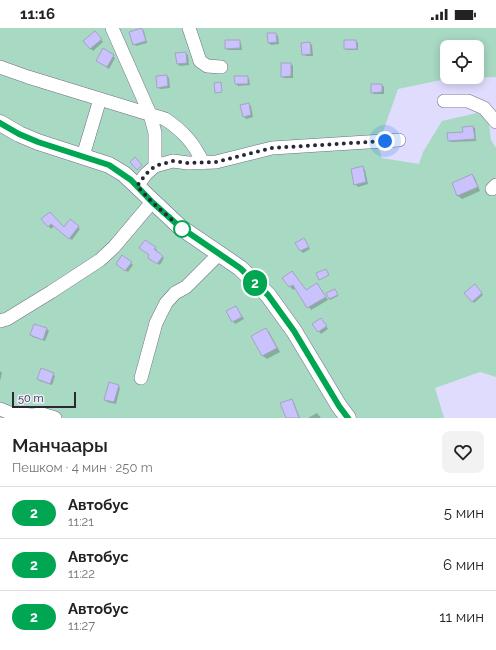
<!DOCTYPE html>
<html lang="ru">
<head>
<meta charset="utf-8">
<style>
  :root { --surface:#fff; --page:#f2f2f2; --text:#222; --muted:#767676; --line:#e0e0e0 }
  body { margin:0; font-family:Raleway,sans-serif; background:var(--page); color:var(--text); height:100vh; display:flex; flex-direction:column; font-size:15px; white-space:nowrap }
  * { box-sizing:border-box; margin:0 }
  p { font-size:13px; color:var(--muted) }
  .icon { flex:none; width:22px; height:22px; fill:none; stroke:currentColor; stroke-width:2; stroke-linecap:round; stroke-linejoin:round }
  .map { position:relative; height:390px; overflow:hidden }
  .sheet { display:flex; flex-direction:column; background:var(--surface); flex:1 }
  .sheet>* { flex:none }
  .badge { padding:0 8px; border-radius:13px; font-size:14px; line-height:26px }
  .tools { position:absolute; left:440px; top:12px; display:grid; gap:8px }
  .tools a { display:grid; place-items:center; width:44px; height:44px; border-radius:8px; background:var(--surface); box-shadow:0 2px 10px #0003; font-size:20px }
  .scale { position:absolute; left:12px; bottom:10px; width:64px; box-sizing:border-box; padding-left:4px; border:2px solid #2a2835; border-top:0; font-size:11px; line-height:14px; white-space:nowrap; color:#2a2835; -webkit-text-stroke:3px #edecfa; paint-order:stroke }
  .you { position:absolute; width:20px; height:20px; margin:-10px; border:3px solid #fff; border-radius:50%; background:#1a73e8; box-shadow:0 0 0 6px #1a73e833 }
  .map>.badge { position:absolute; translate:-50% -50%; box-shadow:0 0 0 2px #fff }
  .round { display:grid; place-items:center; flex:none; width:42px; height:42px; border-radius:8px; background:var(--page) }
  .head { display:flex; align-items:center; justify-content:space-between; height:68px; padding:0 12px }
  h1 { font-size:19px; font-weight:600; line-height:30px }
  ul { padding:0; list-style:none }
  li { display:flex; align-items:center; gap:12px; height:52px; padding:0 12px; border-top:1px solid var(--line) }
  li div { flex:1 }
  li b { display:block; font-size:15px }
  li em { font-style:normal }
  li .badge { min-width:44px; font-weight:700; text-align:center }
  .status { display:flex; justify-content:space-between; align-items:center; height:28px; padding:0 20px; background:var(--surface); direction:ltr }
  .status svg { height:11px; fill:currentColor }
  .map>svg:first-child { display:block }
  .green { fill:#a8d9c2; fill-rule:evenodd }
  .shadow { fill:#0003 }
  .building { fill:#c9c2fc; stroke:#a6a3c2 }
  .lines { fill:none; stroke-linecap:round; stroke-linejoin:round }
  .minor-casing { stroke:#716d8a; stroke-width:14 }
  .major-casing { stroke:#716d8a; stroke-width:17 }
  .minor { stroke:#fff; stroke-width:13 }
  .major { stroke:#fff; stroke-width:16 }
  .line-casing { stroke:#fff; stroke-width:9 }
  .line { stroke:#00a651; stroke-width:6 }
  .walk { stroke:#2a2835; stroke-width:4; stroke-dasharray:0 7.2 }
  .stop-dot { fill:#fff; stroke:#00a651; stroke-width:2 }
</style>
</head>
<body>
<div class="status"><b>11:16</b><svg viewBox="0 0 49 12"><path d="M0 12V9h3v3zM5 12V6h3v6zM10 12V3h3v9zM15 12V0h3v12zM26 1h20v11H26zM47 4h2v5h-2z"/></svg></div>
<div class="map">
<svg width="496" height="390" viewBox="0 0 496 390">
  <rect width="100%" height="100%" fill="#e0dcfd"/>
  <path class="green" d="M0,0H496V49L446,51L398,61L378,118L382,130L419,136L423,124L442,93L477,85L488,89L491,112L496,120V349L480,344L435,360L444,390H0ZM447,19H477V49H447Z"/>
  <path class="shadow" d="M142,1L144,3L147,15L136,18L134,16Z
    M95,4L103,14L93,23L84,13Z
    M276,6L278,8L279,16L271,17L269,15Z
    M239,13L241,15L242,22H228L226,20Z
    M356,13L358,15V22H347L345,20Z
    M310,15L312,17L313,28H306L303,26Z
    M186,25L188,27L189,37L180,38L178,36Z
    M113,28L115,30L109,41L97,33Z
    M291,36L293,38V50H284L282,48Z
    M167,48L169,50L170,60L160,61L158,59Z
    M247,49L249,51L250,57L238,58L236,56Z
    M382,57L384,59V66H374L372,64Z
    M248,76L251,78L253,89L246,91L244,88Z
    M473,99L475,100L476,113L451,114L449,112Z
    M363,140L365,142L368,156L358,159L355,156Z
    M472,147L475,150L480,163L462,171L458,168L453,155Z
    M43,191L64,201L70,193L80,201L72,212L54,198L51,201Z
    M304,211L310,221L303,225L301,223Z
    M155,220L157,222L156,224L164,230L160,237L151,232L150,228L143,222Z
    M131,235L133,237L128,244L119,238Z
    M292,244L306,263L317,256L328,272L311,282L296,260L293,262L284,250Z
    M474,257L483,267L474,275L465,265Z
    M336,263L338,268L330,272L327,266Z
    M236,279L244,291L235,296L228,283Z
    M323,293L328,301L321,306L314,296Z
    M35,297L47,301L49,303L45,313L33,309L31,307Z
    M265,301L269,304L280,324L267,331L263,328L252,308Z
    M0,343L2,345L0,353Z
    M53,346L55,348L52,357L40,353L38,351Z
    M118,357L120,360L116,376L107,374L105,371Z
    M291,372L294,375L300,390H287Z
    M317,385L321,390H308Z"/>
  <path class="building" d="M142,0L146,13L133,17L129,4Z
    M95,3L102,11L90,21L83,13Z
    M267,5H276L277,14L268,15Z
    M225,12H240V20L225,21Z
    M344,12H356L357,21H344Z
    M310,14L311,26L302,27L301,15Z
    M103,20L114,27L107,39L96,33Z
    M186,24L187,35L177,36L175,25Z
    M281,35H291V48L281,49Z
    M167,47L168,58L157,60L156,48Z
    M234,48H248V56H235Z
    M221,54L222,64L215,65L214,55Z
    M371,56H382V64L371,65Z
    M249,75L251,87L243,89L240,77Z
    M473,98L475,111L448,113L447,105L463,104L462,99Z
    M135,129L142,137L137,142L130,134Z
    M363,138L366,154L354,157L351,141Z
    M472,146L478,159L457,168L452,155Z
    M50,184L64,199L70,191L79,198L69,211L51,196L48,199L41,191Z
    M304,210L309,219L300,223L295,215Z
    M145,212L156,219L154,221L163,228L157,236L148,230L149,227L139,220Z
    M122,227L132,234L125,243L116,236Z
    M326,241L329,247L319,252L316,245Z
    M292,243L306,262L317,255L326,269L307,280L293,257L289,259L282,250Z
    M475,256L482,265L472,274L464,265Z
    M335,261L338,267L329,271L326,265Z
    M236,278L242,289L232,294L226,283Z
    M321,290L327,298L318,304L312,296Z
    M34,296L47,300L43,312L30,307Z
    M266,300L277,320L262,328L251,308Z
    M41,340L54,345L50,356L37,351Z
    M109,354L119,357L114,374L104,372Z
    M292,371L299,390H286L280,375Z"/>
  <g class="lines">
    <g class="minor-casing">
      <path id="minor" d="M112,0L150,86L155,105V138L146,146L137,158
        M189,0L200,33L207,38L221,39
        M0,39L28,49L165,91C183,103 194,115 203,135
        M444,73H468L484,80L496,94
        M83,128L100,71
        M155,138L173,133L188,135L216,134L272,120L399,112
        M492,161L496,157
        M0,293L7,291L51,264L100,232L114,219L152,174
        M141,350L156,295L166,275L175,265L186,259L219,226
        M0,381L10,385L32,387L42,386L55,390"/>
    </g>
    <g class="major-casing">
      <path id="major" d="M0,95L19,106L38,114L109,137L124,146L180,199L240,240L268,267L294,303L339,378L348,390"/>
    </g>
    <use href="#minor" class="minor"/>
    <use href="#major" class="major"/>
  </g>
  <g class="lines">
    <g class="line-casing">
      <path id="line" d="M0,95L19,106L38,114L109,137L131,152L152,174L180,199L240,240L268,267L294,303L339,378L348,390"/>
    </g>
    <use href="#line" class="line"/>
    <path class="walk" d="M182,201L152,174L137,158L146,146L155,138L173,133L188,135L216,134L272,120L385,113"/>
  </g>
  <circle class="stop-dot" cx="182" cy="201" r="8"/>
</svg>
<div class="tools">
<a><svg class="icon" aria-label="locate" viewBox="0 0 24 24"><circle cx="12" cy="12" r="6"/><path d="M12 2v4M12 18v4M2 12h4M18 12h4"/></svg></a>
</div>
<div class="scale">50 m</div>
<div class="you" style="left:385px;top:113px"></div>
<b class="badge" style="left:255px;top:255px;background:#00a651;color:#fff">2</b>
</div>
<section class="sheet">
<div class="head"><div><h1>Манчаары</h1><p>Пешком · 4 мин · 250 m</p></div><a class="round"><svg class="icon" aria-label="heart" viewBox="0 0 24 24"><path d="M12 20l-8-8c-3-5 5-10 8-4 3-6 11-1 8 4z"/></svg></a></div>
<ul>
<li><span class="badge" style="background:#00a651;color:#fff">2</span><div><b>Автобус</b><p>11:21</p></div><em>5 мин</em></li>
<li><span class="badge" style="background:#00a651;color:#fff">2</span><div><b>Автобус</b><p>11:22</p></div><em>6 мин</em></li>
<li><span class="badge" style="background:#00a651;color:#fff">2</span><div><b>Автобус</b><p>11:27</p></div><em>11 мин</em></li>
</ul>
</section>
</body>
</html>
